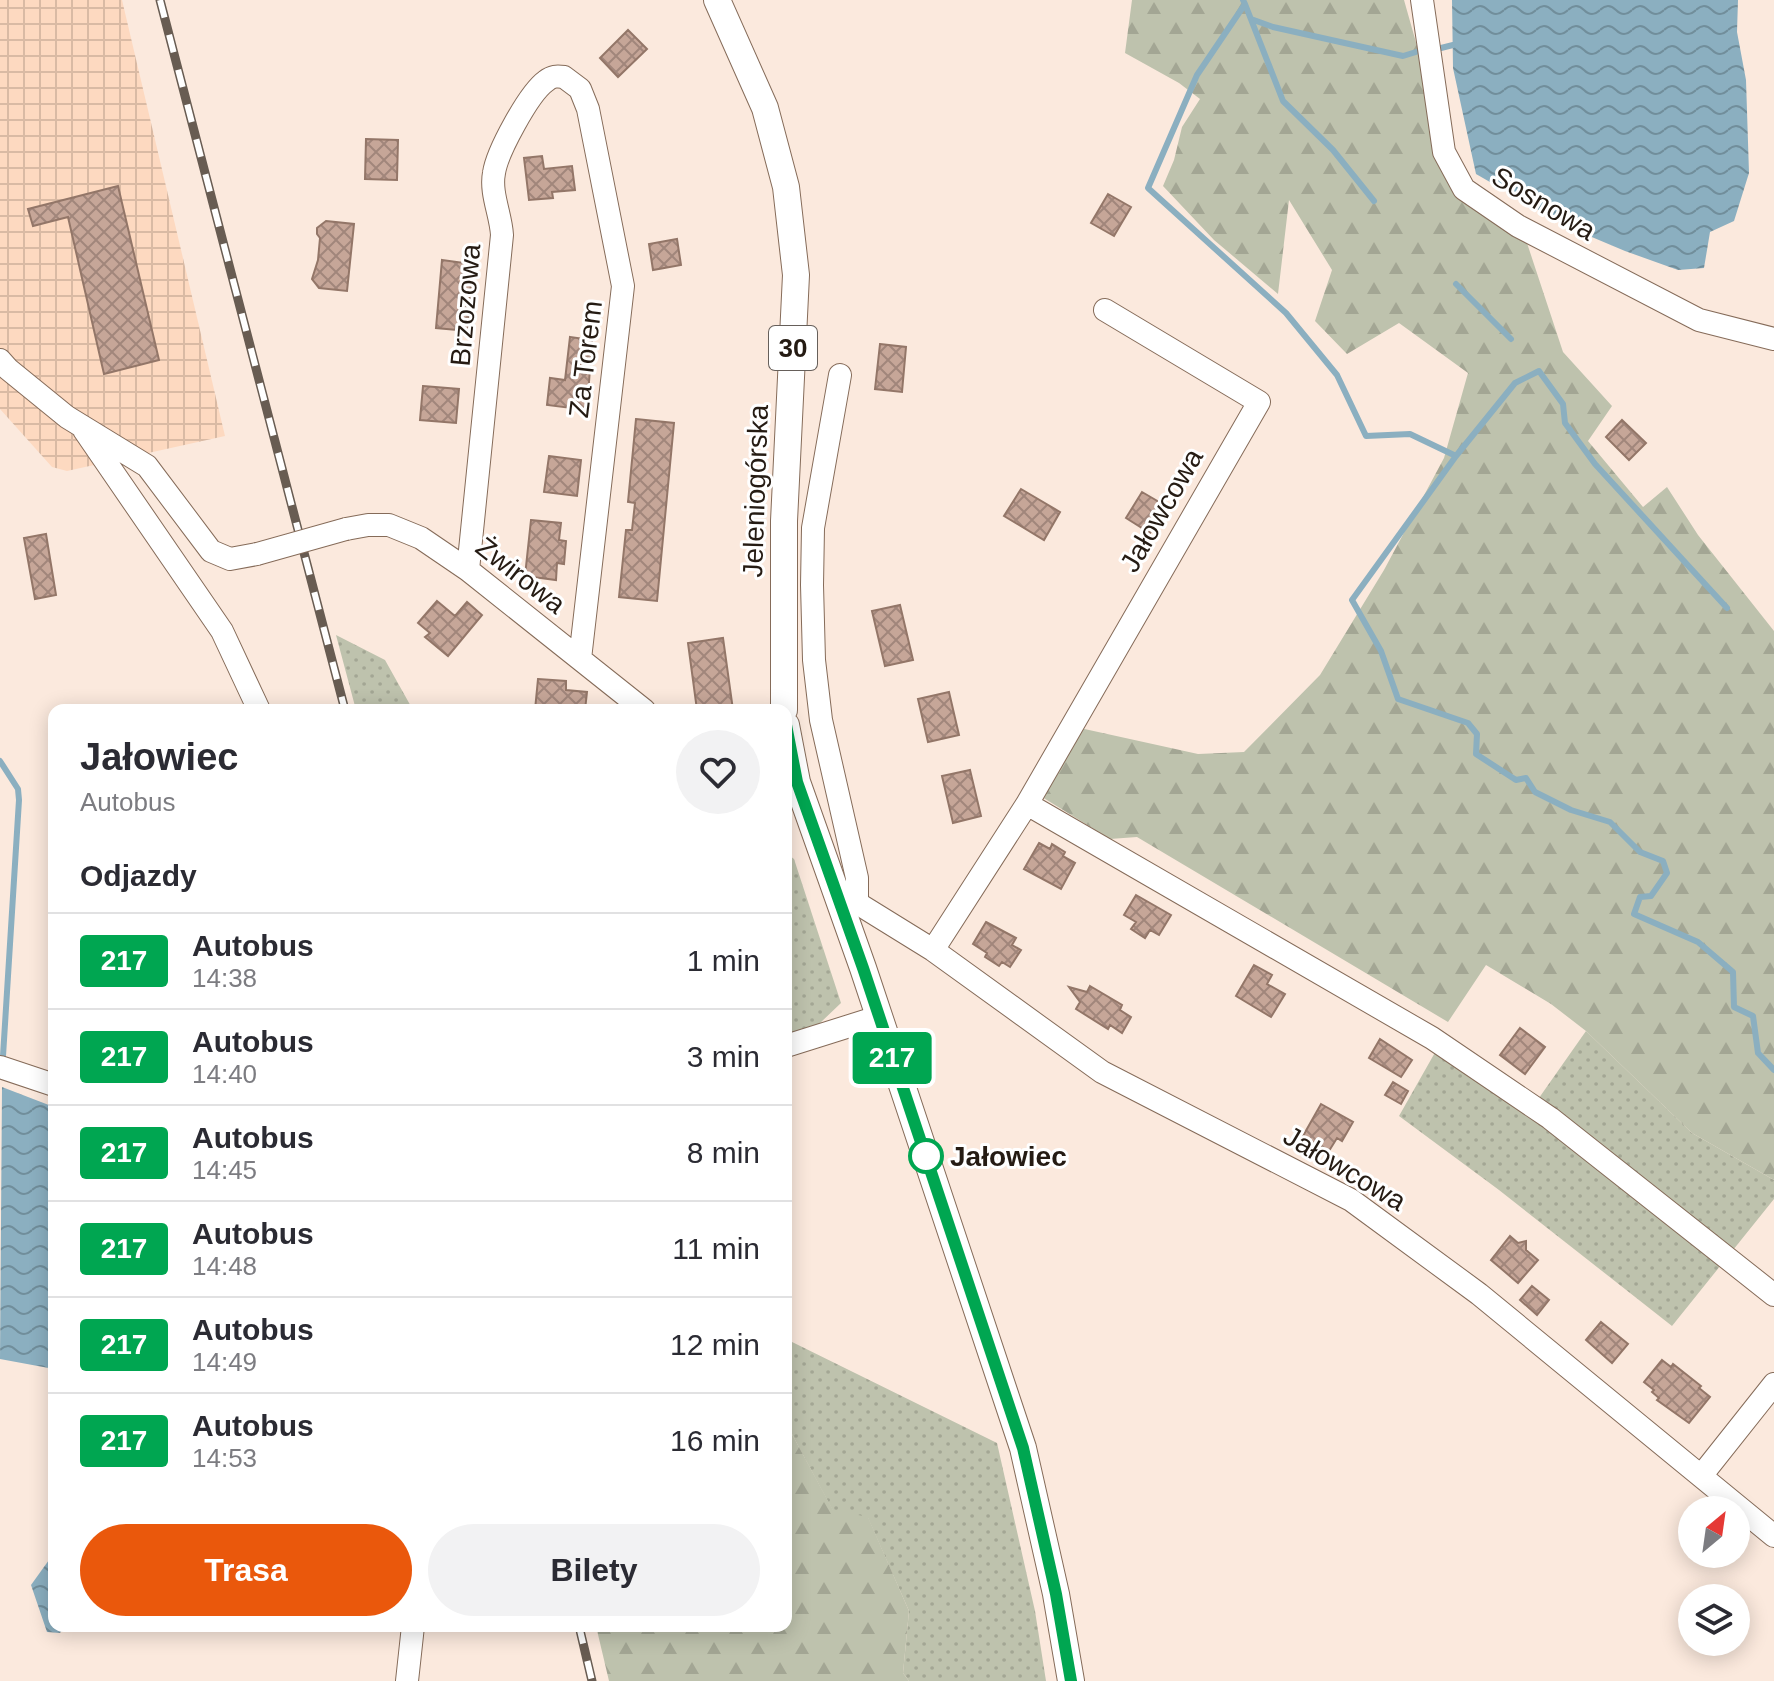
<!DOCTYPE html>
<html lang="pl">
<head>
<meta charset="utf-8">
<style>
  :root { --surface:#fff; --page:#f2f2f3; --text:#2b2b33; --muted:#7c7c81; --line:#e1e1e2; --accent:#ea580c }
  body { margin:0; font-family:Helvetica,sans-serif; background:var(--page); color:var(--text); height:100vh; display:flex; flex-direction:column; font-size:30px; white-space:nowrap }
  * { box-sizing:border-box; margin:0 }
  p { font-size:26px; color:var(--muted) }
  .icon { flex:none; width:44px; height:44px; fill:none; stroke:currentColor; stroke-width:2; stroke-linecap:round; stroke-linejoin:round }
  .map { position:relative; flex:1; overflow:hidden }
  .drawer { position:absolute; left:48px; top:704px; width:744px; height:928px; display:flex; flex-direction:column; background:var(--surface); border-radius:16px; box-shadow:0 4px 20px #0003 }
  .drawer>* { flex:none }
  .badge { padding:0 16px; border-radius:6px; font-size:28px; line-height:52px }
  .needle { width:52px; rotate:29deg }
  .controls { position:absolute; left:1678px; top:1496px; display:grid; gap:16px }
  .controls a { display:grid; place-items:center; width:72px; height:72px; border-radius:50%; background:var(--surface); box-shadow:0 4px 20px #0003; font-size:40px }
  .map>.badge { position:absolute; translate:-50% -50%; box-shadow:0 0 0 4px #fff }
  h2 { padding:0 32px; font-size:30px; line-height:72px }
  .round { display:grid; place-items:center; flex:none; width:84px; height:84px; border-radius:42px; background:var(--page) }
  .summary { display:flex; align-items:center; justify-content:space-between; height:136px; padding:0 32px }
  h1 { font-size:38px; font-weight:700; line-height:60px }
  .primary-button { display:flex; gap:16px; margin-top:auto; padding:16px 32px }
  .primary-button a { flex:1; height:92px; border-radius:48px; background:var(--accent); color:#fff; font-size:32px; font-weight:700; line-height:92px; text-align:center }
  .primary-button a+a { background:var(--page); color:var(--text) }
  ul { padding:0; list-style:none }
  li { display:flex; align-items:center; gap:24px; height:96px; padding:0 32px; border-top:2px solid var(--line) }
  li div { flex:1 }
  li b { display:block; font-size:30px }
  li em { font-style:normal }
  li .badge { min-width:88px; font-weight:700; text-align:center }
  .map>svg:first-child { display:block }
  .industrial { fill:url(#industrial-grid) }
  .grass { fill:url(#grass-dots) }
  .forest { fill:url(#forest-firs) }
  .water { fill:url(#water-waves) }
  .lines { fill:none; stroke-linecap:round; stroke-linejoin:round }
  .stream { stroke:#8bafc0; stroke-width:6 }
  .building { fill:url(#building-cross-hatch); stroke:#937668; stroke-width:2 }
  .minor-casing { stroke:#856b59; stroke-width:24 }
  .major-casing { stroke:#856b59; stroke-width:28 }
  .minor { stroke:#fff; stroke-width:22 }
  .major { stroke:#fff; stroke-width:26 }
  .rail-casing { stroke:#685c52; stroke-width:9 }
  .rail { stroke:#fff; stroke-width:6; stroke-dasharray:18; stroke-linecap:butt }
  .minor-bridge-casing { stroke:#856b59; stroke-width:24; stroke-linecap:butt }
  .minor-bridge { stroke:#fff; stroke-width:22 }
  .line-casing { stroke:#fff; stroke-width:18 }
  .line { stroke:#00a651; stroke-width:12 }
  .stop-dot { fill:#fff; stroke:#00a651; stroke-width:4 }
  .labels { text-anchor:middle; stroke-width:6; stroke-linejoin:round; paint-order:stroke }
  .shield { fill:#fff; stroke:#665f5a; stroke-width:2 }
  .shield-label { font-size:26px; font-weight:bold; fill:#251b13 }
  .street-label { font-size:28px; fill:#251b13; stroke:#fff }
  .stop-label { font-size:28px; font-weight:bold; fill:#251b13; stroke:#fff; text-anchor:start }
</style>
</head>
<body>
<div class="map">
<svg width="1774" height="1681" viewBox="0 0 1774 1681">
  <defs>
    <pattern id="industrial-grid" width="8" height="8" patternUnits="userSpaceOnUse" patternTransform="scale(2)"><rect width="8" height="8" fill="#fdd9c0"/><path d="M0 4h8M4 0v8" fill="none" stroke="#d9baa4"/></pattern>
    <pattern id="grass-dots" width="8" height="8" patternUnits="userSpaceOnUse" patternTransform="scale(2)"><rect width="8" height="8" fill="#bec2ad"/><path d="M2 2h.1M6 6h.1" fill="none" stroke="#a3a694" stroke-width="1.8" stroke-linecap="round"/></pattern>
    <pattern id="forest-firs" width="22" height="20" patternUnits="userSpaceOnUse" patternTransform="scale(2)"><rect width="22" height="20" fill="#bec2ad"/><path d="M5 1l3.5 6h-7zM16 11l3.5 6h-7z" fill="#a3a694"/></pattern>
    <pattern id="water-waves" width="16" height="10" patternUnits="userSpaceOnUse" patternTransform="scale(2)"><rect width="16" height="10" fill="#8bafc0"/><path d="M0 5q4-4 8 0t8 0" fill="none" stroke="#718e9b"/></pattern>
    <pattern id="building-cross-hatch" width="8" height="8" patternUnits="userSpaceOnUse" patternTransform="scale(2)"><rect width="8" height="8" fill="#c6a698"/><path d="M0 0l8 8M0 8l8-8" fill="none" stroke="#a1867b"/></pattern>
  </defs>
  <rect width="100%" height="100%" fill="#fbe9dd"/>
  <path class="industrial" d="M0,0H122L225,436L67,471L52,467L0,409Z"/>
  <path class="grass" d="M336,635L385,660L413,710H356Z
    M786,853L794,859L841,1003L819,1024L786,1036Z
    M1586,1031L1692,1133L1774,1180V1199L1672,1326L1499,1190L1399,1116L1437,1049L1527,1115Z
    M786,1339L997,1443L1035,1611L1046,1681H909L903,1673L909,1611L868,1518L833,1511L786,1423Z"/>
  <path class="forest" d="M1132,0H1404L1417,46L1438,156L1526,240L1563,352L1612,406L1588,441L1643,507L1667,487L1698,535L1774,631V1180L1692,1133L1586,1031L1551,1004L1486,965L1448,1022L1137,837L1110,839L1042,797L1080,728L1198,754L1244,752L1320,675L1384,570L1444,458L1468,373L1399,323L1347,354L1315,321L1332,270L1289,200L1278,294L1214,240L1163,186L1174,160L1182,127L1200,99L1179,83L1125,53Z
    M786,1423L833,1510L868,1517L909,1611L903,1673L909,1681H609L596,1626H786Z"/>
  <path class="water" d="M1452,0H1738L1737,32L1746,80L1749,173L1734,221L1710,232L1704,268L1678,270L1625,251L1568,227L1476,174L1453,68Z
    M2,1087L54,1107V1369L0,1359Z
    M54,1553V1626H65L60,1633L47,1632L31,1585Z"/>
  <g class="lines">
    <path class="stream" d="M1243,0L1245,4L1197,75L1148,188L1286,313L1337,375L1366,436L1410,434L1456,456L1352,600L1381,651L1398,699L1468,723L1477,734L1476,754L1516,780L1526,778L1535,792L1571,810L1610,822L1640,852L1663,861L1667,873L1651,896L1640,897L1634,914L1698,942L1733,972L1734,1007L1753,1016L1758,1053L1774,1070
      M1245,4L1283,101L1333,150L1374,201
      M1251,19L1273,27L1403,56L1416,52
      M1441,48L1453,45
      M1456,284L1511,339
      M1456,456L1515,383L1539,371L1563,404L1565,423L1595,464L1727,608
      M0,761L18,789L19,800L3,1056"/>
  </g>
  <path class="building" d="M628,30L647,49L618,77L600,58Z
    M366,139L398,140L397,180L365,179Z
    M542,156L544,169L572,166L575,190L552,192L553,198L529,200L524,158Z
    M118,186L159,360L104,374L68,217L33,226L28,209Z
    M1108,194L1131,207L1114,236L1091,223Z
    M326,221L354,224L347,291L319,288L312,279L318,260L320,238L317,234V228Z
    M677,239L681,265L653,270L649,244Z
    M442,260L472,264L468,331L436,328Z
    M570,337L592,340L587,410L547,405L550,378L565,380Z
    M880,344L906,347L902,392L875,389Z
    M423,386L459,389L456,423L420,420Z
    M636,419L674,423L657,601L619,597L626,530H632L635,503L628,502Z
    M1622,420L1646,443L1629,460L1606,437Z
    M549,456L581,460L577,496L544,492Z
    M1021,489L1060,512L1044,540L1004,516Z
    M1142,492L1166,506L1150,533L1126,518Z
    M531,520L561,523L559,540L566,541L564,564L557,563L556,580L525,576Z
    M46,534L56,595L35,599L24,538Z
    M437,601L455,616L467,602L482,615L448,656L425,637L430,633L418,623Z
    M900,605L913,660L885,666L872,611Z
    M723,638L733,710H697L688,643Z
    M538,679L566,681V690L587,692L585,710H535Z
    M949,692L959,735L928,742L918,699Z
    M970,770L981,816L953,823L942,776Z
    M1039,843L1050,849L1052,844L1065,852L1063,856L1075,863L1061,889L1024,869Z
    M1136,895L1171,915L1159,935L1150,930L1145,938L1131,929L1136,922L1124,915Z
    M986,922L1016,938L1012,945L1021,950L1010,967L1002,962L999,966L985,957L987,953L973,944Z
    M1254,965L1272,975L1267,984L1285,994L1271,1017L1236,996Z
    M1090,986L1122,1005L1120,1010L1131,1017L1122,1033L1110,1025L1108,1029L1076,1009L1080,1002L1069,987L1087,992Z
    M1520,1028L1545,1047L1525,1074L1500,1055Z
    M1380,1039L1412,1060L1401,1077L1369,1058Z
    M1393,1082L1408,1091L1401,1104L1385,1095Z
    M1321,1104L1353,1122L1342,1141L1337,1138L1329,1151L1303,1136Z
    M1510,1236L1518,1243L1526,1241V1250L1538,1260L1518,1283L1491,1260Z
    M1532,1286L1549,1300L1537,1315L1520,1300Z
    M1601,1322L1628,1344L1612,1363L1586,1340Z
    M1662,1360L1671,1367L1673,1364L1701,1386L1699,1388L1710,1397L1689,1423L1657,1400L1659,1398L1652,1392L1654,1390L1644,1382Z"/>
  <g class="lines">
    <g class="minor-casing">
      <path id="minor" d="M1422,0L1444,152L1464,189L1518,226L1699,320L1774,339
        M0,360L8,369L67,417L147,466L211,551L230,559L257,554
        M840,375L813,528L812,585L814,660L821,720L857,878V903
        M84,430L222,631L259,710
        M346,529L368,525H389L421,538L468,570L644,710
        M468,570L502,235C501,215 490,193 494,173C497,152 529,93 546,81C552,76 557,76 564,77L580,89L588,109L623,286L580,659
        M1027,804L1259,402L1105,310
        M837,898L857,903L933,950L1102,1072L1351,1200L1479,1294L1774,1536
        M933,950L1027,804L1432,1038L1550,1118L1774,1295
        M786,1046L878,1017
        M0,1067L54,1085
        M1701,1476L1774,1384
        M407,1681L413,1626"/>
    </g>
    <g class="major-casing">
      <path id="major" d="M717,0L765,108L786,187L796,275L784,521V710
        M786,725L797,782L863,968L1023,1448L1056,1594L1071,1681"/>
    </g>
    <use href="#minor" class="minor"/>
    <use href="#major" class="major"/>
    <g class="rail-casing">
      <path id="rail" d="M160,0L345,710
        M579,1626L592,1681"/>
    </g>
    <use href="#rail" class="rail"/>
    <g class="minor-bridge-casing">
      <path id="minor-bridge" d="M257,554L346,529"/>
    </g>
    <use href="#minor-bridge" class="minor-bridge"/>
  </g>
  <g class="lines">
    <g class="line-casing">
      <path id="line" d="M786,725L797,782L863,968L1023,1448L1056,1594L1071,1681"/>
    </g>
    <use href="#line" class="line"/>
  </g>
  <circle class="stop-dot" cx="926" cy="1156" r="16"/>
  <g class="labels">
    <rect class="shield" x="769" y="326" width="48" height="44" rx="6"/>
    <g class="shield-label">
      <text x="793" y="357">30</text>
    </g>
    <g class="street-label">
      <text transform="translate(1544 203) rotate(31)" y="10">Sosnowa</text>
      <text transform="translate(465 305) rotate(-85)" y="10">Brzozowa</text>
      <text transform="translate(585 359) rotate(-83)" y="10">Za Torem</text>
      <text transform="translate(755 491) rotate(-88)" y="10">Jeleniogórska</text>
      <text transform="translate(1161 510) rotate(-60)" y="10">Jałowcowa</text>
      <text transform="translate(521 575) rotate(38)" y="10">Żwirowa</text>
      <text transform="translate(1345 1168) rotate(31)" y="10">Jałowcowa</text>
    </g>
    <g class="stop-label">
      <text x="950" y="1166">Jałowiec</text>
    </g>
  </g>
</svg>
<div class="controls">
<a><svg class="needle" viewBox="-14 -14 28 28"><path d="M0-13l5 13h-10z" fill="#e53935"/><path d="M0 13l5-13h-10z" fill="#7c7c81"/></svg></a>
<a><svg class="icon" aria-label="layers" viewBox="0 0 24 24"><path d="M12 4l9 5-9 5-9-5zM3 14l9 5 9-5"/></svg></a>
</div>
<b class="badge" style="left:892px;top:1058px;background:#00a651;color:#fff">217</b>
<section class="drawer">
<div class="summary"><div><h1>Jałowiec</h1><p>Autobus</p></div><a class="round"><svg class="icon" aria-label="heart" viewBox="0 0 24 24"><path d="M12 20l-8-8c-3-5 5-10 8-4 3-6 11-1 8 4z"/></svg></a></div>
<h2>Odjazdy</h2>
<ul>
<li><span class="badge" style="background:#00a651;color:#fff">217</span><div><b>Autobus</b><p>14:38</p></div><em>1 min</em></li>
<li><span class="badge" style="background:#00a651;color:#fff">217</span><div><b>Autobus</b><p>14:40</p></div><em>3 min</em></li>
<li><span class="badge" style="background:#00a651;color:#fff">217</span><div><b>Autobus</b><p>14:45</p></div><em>8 min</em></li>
<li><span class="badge" style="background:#00a651;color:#fff">217</span><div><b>Autobus</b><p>14:48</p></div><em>11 min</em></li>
<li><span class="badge" style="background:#00a651;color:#fff">217</span><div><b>Autobus</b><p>14:49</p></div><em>12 min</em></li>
<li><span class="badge" style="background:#00a651;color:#fff">217</span><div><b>Autobus</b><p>14:53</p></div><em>16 min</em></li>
</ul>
<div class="primary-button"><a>Trasa</a><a>Bilety</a></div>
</section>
</div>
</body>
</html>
